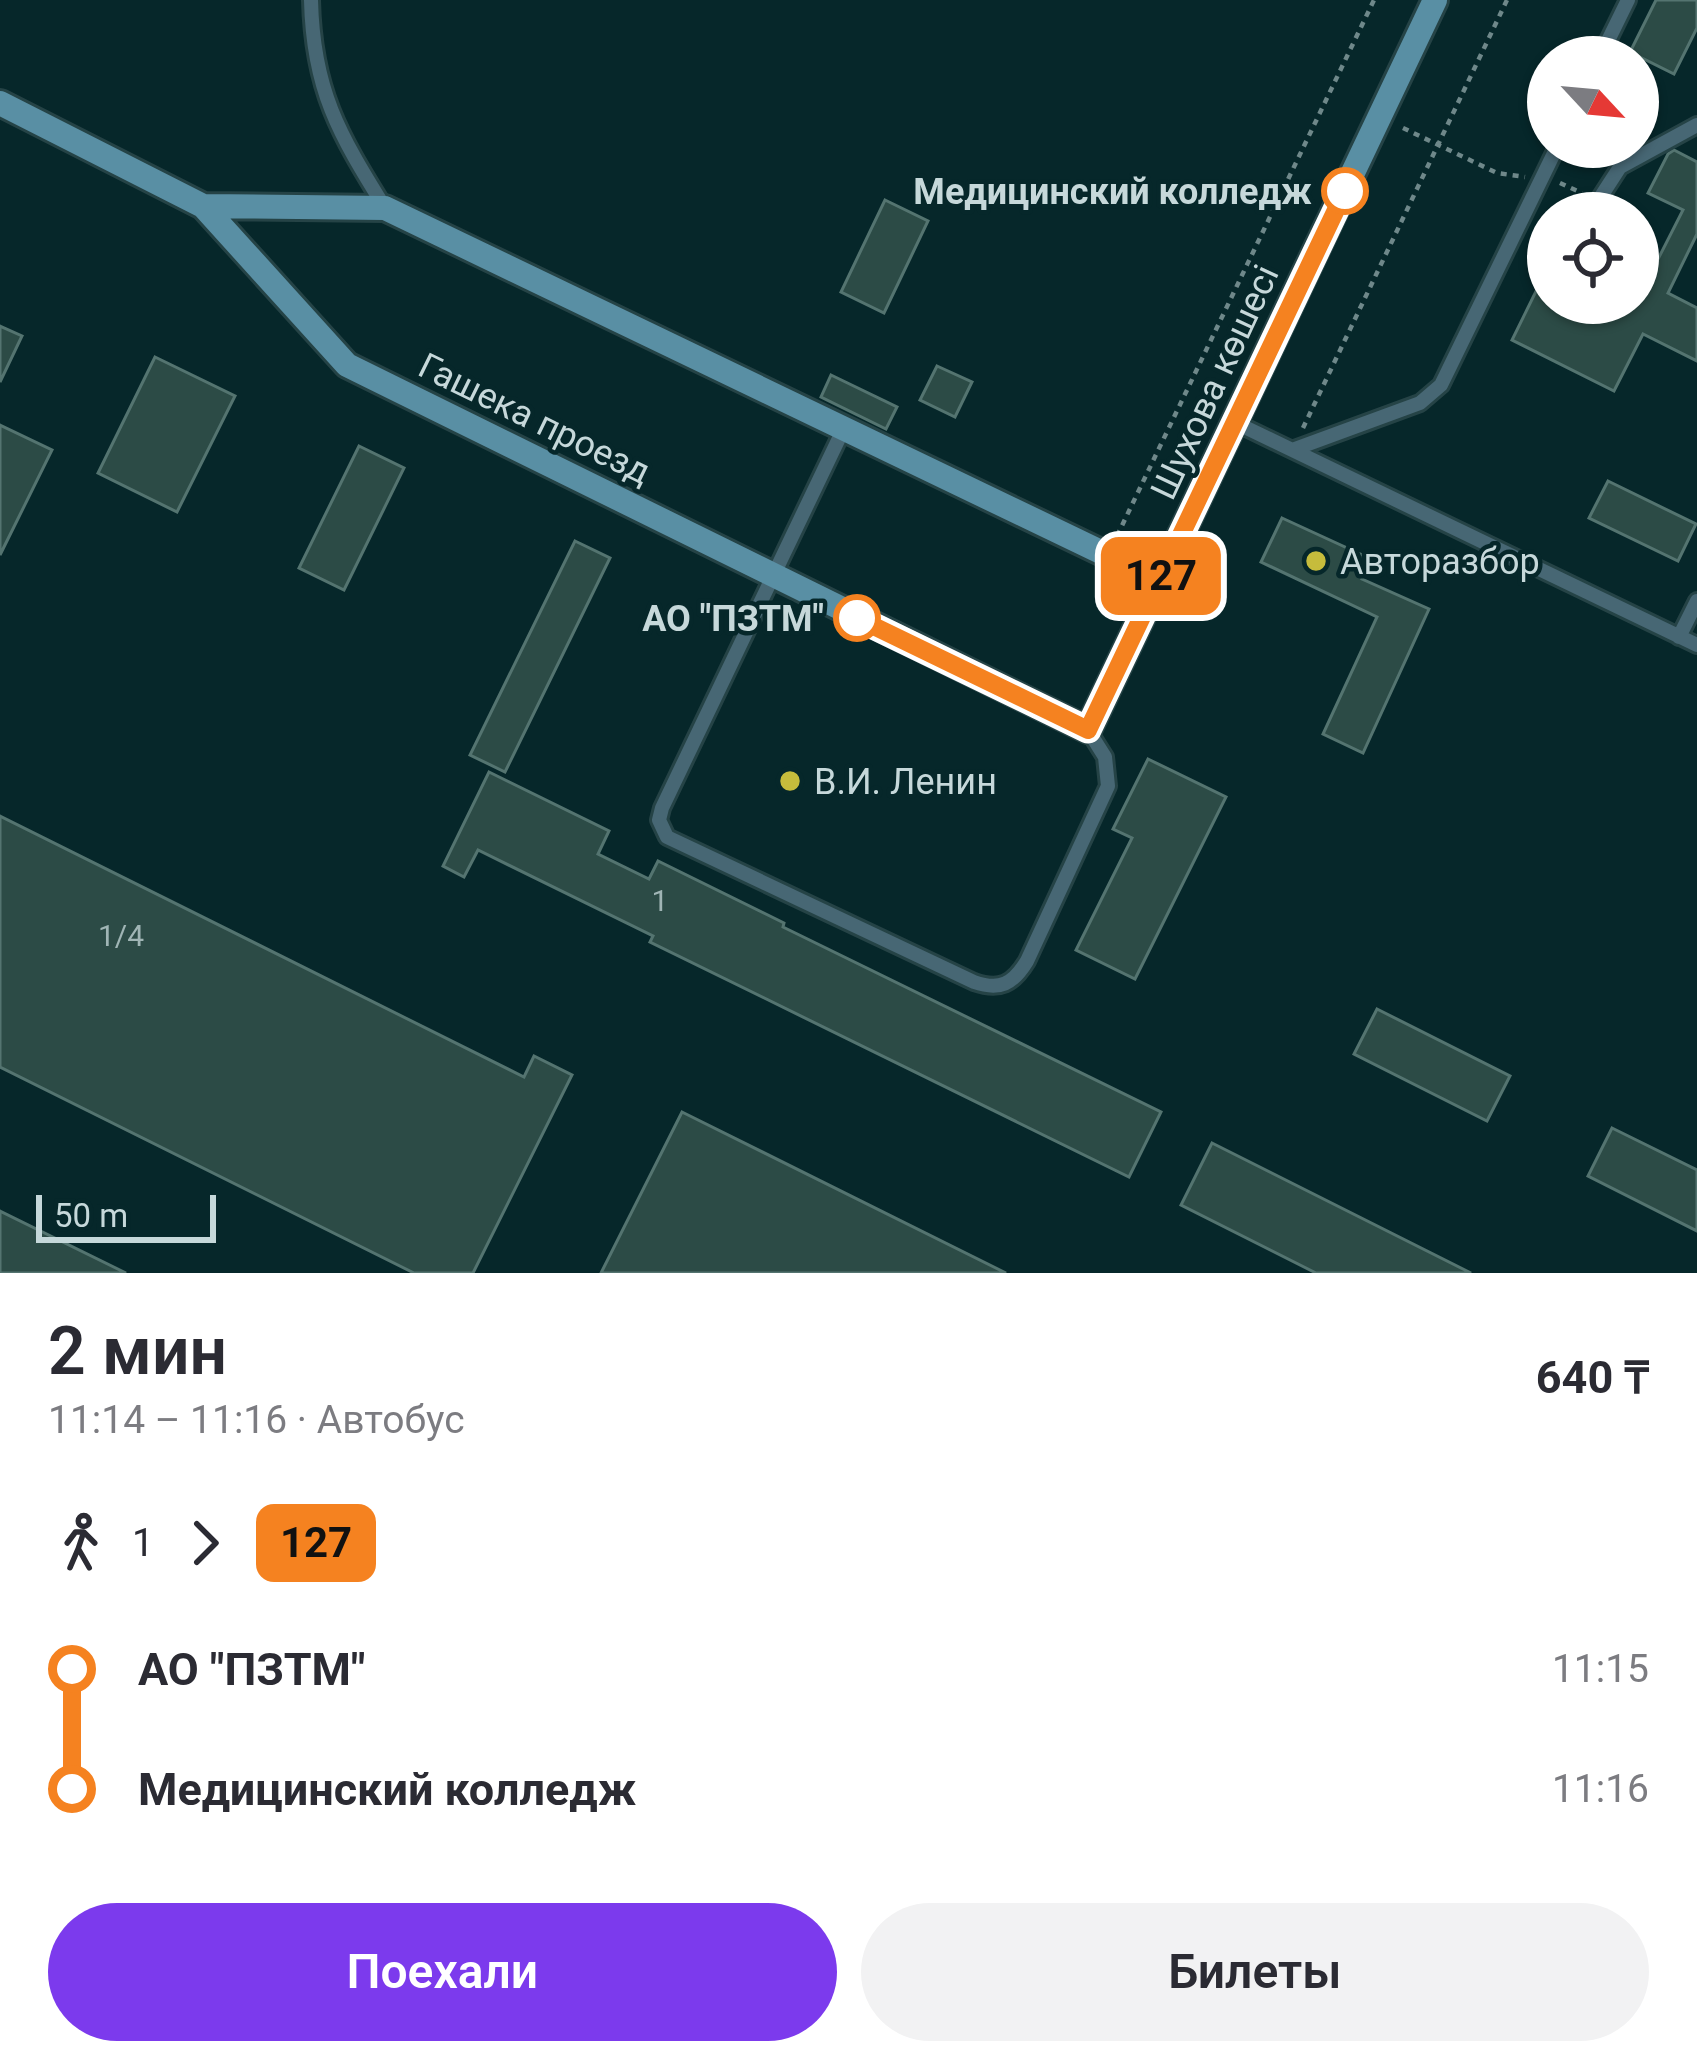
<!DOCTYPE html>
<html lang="ru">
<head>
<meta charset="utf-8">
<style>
  :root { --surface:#fff; --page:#f2f2f3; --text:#2b2b33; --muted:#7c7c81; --accent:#7c3aed }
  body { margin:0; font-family:Roboto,sans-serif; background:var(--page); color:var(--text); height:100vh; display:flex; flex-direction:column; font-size:45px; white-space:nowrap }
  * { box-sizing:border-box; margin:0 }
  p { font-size:39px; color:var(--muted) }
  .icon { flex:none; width:66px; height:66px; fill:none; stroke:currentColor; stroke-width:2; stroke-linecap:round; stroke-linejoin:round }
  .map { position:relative; height:1273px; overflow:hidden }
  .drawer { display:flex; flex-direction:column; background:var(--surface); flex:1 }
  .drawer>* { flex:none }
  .badge { padding:0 24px; border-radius:18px; font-size:42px; line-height:78px }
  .needle { width:78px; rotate:116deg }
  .buttons { position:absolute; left:1527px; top:36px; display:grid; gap:24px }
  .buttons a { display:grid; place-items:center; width:132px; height:132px; border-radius:50%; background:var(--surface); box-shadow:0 3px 9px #0004; font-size:60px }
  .scale { position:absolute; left:36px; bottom:30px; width:180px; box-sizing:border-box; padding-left:12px; border:6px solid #c6d8da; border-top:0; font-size:33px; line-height:42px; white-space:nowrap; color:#c6d8da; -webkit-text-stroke:9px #06272a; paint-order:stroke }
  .map>.badge { position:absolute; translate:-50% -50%; box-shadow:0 0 0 6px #fff }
  .legs { display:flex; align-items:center; gap:18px; height:132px; padding:0 48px; font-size:39px }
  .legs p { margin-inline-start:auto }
  .overview { display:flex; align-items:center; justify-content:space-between; height:204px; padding:0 48px }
  h1 { font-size:66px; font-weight:600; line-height:90px }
  .button { display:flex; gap:24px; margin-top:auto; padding:24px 48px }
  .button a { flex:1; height:138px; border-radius:72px; background:var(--accent); color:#fff; font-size:48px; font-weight:600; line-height:138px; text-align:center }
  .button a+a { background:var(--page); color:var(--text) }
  ul { padding:0 48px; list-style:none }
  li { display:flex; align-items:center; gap:42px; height:120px; font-size:45px }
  li i { display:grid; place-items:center; width:18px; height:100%; margin:0 15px; background:currentColor }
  li i::after { content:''; width:30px; height:30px; margin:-15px; border:9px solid; border-radius:50%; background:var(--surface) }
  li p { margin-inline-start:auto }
  li:first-child i { background:linear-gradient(#0000 50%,currentColor 0) }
  li:last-child i { background:linear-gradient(currentColor 50%,#0000 0) }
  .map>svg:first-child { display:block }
  .building { fill:#2c4b46; stroke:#547470; stroke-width:3 }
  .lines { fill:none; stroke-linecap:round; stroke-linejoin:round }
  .lane-casing { stroke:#254346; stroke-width:20 }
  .secondary-casing { stroke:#254346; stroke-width:30 }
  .path { stroke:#6f888a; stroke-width:4.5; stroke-dasharray:6 6; stroke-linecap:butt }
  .lane { stroke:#476774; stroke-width:14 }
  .secondary { stroke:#598fa4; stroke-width:24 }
  .line-1-casing { stroke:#fff; stroke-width:27 }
  .line-1 { stroke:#f58220; stroke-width:18 }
  .stop-1-dot { fill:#fff; stroke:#f58220; stroke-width:6 }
  .poi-dot { fill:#c6bc3c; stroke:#06272a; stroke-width:4.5 }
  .labels { text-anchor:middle; stroke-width:9; stroke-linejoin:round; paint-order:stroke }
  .number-label { font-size:30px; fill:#a0b5b5 }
  .stop-label { font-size:36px; font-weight:bold; fill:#c6d8da; stroke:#06272a; text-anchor:end }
  .street-label { font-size:36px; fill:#c6d8da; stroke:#06272a }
  .poi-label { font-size:36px; fill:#c6d8da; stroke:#06272a; text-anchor:start }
</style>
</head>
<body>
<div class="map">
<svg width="1697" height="1273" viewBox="0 0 1697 1273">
  <rect width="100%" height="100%" fill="#06272a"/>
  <path class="building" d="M1656,0H1697V28L1674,74L1630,52Z
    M1674,150L1697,162V234L1668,293L1697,308V361L1643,334L1614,391L1512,340L1548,267V303H1638V261L1653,269L1683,210L1648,193L1668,154Z
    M885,200L928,221L884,313L841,292Z
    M0,326L22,336L0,382Z
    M155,357L235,396L177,512L98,473Z
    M937,366L972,382L955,417L920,400Z
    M831,375L897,407L886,429L821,397Z
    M0,425L52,450L0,555Z
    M359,446L404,468L344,590L299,568Z
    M1608,481L1696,524L1678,561L1589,518Z
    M1282,518L1371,559L1362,579L1429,609L1363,753L1323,734L1377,617L1261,562Z
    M575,541L610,558L505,772L470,755Z
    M1148,759L1226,797L1135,979L1076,950L1132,838L1113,829Z
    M489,772L609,831L598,854L649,879L658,861L784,923L783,927L1161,1112L1129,1177L650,942L653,936L478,850L464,877L443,866Z
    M0,816L524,1077L534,1056L572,1075L473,1273H414L0,1067Z
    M1377,1009L1510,1076L1487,1121L1354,1054Z
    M682,1112L1006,1273H601Z
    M1612,1128L1697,1170V1231L1588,1176Z
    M1212,1143L1471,1273H1316L1181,1205Z
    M0,1211L126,1273H0Z"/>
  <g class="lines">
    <g class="lane-casing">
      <path id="lane" d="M311,0C313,90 339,134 385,208
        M1600,57L1628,0
        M1610,213L1598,201L1620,167L1697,125
        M1234,422L1697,645
        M843,430L662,808L659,820L667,837L974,982C1000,991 1013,984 1027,961L1108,786L1105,757L1088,730
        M1292,450L1420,403L1441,385L1557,147
        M1679,637L1697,601"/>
    </g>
    <g class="secondary-casing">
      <path id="secondary" d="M0,103L203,206L347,365L1088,730L1435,0
        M203,206L385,208L1159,580"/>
    </g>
    <path class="path" d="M1403,128L1497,173L1525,177
      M1560,183L1582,193
      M1303,428L1507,0
      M1117,536L1374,0"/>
    <use href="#lane" class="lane"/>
    <use href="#secondary" class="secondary"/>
  </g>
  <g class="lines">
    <g class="line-1-casing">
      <path id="line-1" d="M857,618L1088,730L1345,191"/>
    </g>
    <use href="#line-1" class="line-1"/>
  </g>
  <g class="stop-1-dot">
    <circle cx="1345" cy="191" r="21"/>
    <circle cx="857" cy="618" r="21"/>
  </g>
  <g class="poi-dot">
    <circle cx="1316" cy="561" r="12"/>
    <circle cx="790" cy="781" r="12"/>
  </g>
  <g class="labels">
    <g class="number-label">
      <text x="660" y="911">1</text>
      <text x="121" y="946">1/4</text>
    </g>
    <g class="stop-label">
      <text x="1312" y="204">Медицинский колледж</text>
      <text x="824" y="631">АО "ПЗТМ"</text>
    </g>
    <g class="street-label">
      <text transform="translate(1214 382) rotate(-65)" y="13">Шухова көшесі</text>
      <text transform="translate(535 418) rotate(26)" y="13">Гашека проезд</text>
    </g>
    <g class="poi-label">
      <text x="1340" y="574">Авторазбор</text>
      <text x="814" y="794">В.И. Ленин</text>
    </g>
  </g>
</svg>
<div class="buttons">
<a><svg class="needle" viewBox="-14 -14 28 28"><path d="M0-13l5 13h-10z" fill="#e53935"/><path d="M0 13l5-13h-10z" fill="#7c7c81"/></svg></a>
<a><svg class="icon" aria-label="locate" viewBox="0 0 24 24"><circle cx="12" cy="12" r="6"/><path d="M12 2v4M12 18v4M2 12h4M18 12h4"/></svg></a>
</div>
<div class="scale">50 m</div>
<b class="badge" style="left:1161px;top:576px;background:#f58220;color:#111">127</b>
</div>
<section class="drawer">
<div class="overview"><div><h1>2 мин</h1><p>11:14 – 11:16 · Автобус</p></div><b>640 ₸</b></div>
<div class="legs"><svg class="icon" aria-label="walk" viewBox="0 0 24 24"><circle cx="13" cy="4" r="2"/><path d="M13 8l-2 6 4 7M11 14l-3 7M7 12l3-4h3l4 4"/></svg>1<svg class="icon" aria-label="forward" viewBox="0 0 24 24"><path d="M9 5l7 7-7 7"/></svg><b class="badge" style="background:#f58220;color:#111">127</b></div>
<ul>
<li><i style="color:#f58220"></i><b>АО &quot;ПЗТМ&quot;</b><p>11:15</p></li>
<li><i style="color:#f58220"></i><b>Медицинский колледж</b><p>11:16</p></li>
</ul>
<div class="button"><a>Поехали</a><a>Билеты</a></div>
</section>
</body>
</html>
